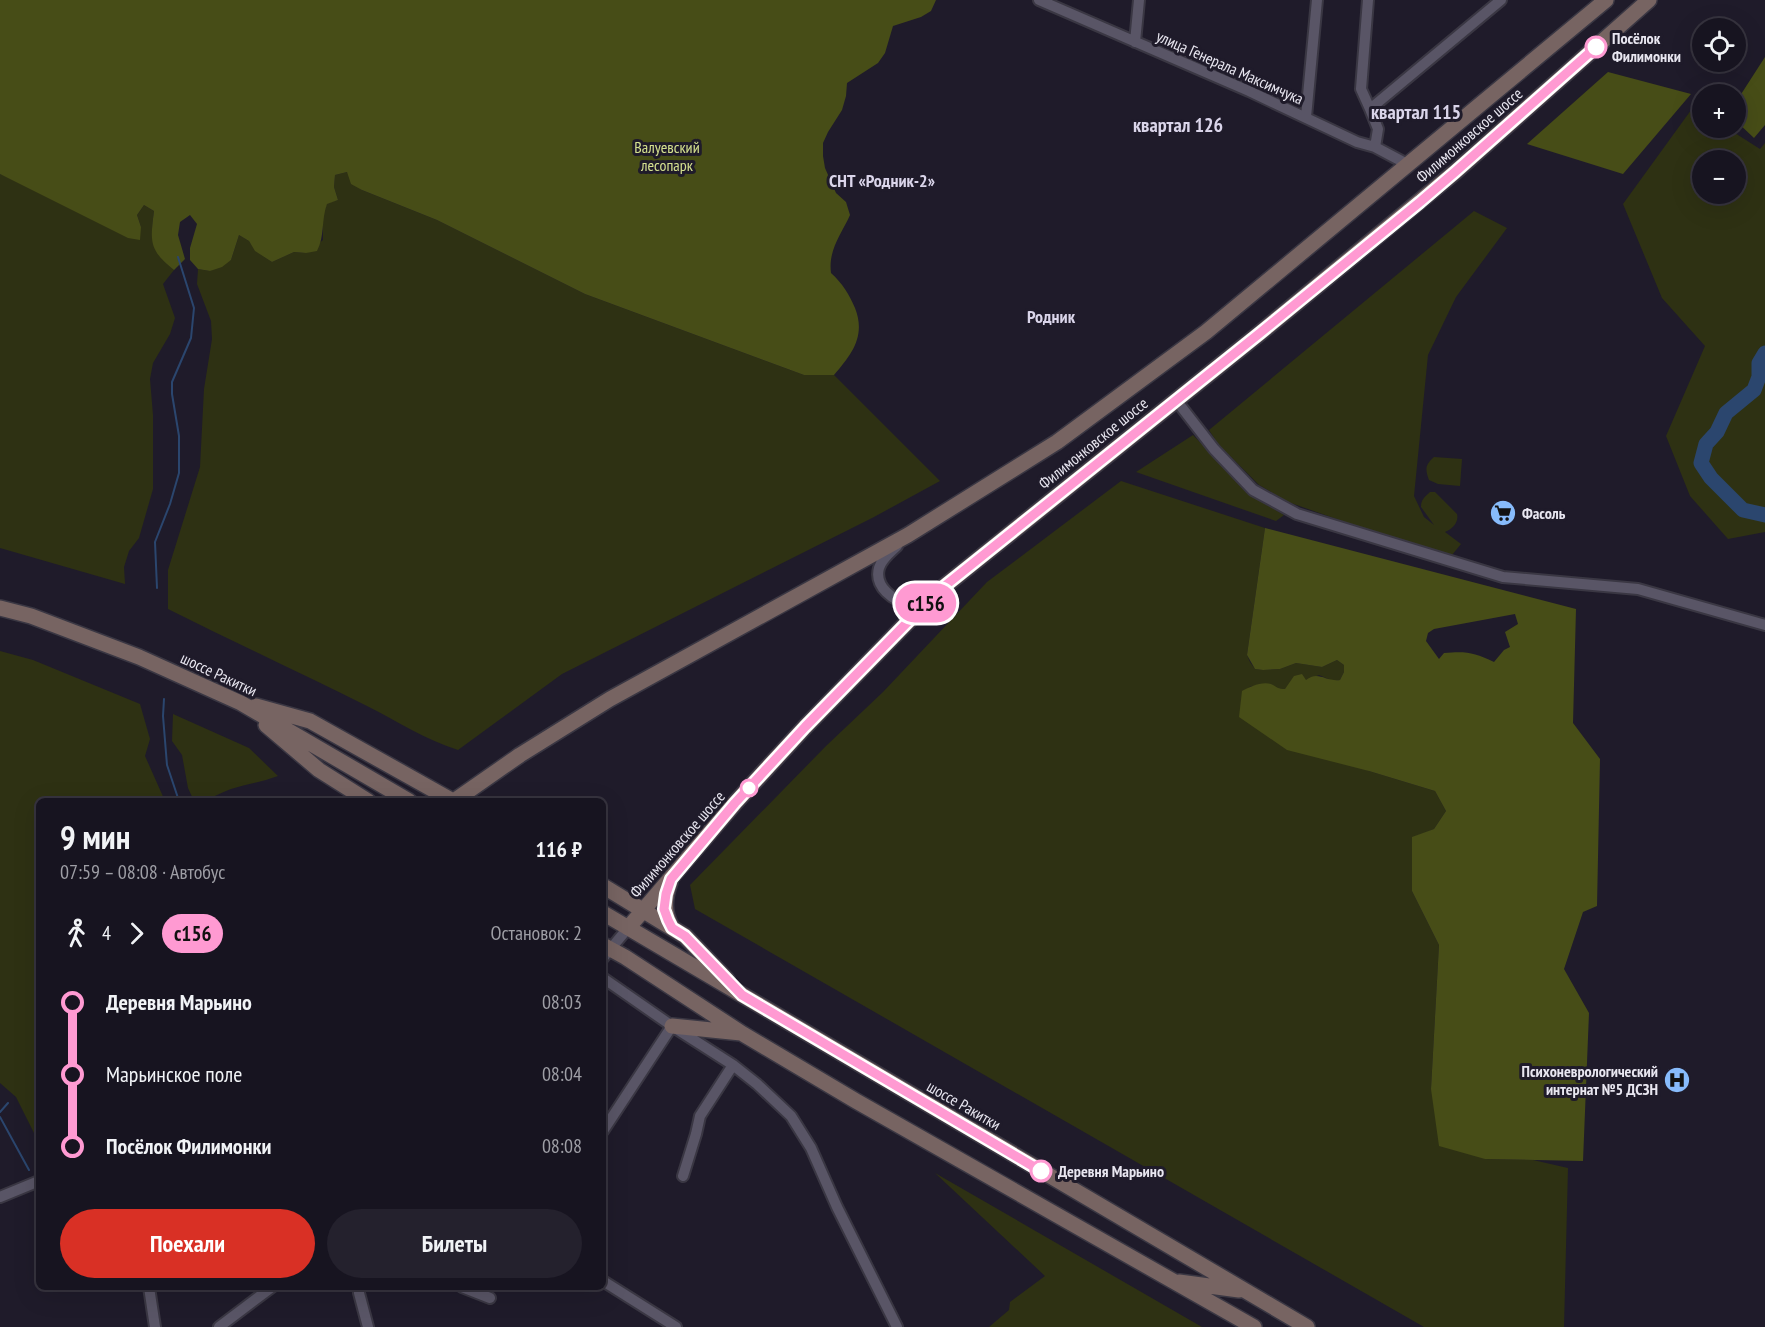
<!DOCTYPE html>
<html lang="ru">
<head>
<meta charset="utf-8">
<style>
  :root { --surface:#171420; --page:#24212d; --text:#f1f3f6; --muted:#9e9ea5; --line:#36333e; --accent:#d93025 }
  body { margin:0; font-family:"PT Sans Narrow",sans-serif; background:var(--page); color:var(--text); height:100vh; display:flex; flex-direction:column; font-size:22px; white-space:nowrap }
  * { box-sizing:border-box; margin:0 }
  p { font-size:20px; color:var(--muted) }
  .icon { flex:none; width:33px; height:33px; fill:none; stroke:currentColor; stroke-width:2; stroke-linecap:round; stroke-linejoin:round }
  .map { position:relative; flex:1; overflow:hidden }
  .details { position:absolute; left:36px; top:798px; width:570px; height:492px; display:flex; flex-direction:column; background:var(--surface); border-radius:9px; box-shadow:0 6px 24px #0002,0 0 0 2px var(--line) }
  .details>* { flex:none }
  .badge { padding:0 12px; border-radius:20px; font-size:21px; line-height:39px }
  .fabs { position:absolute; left:1692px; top:18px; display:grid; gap:12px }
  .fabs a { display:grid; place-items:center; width:54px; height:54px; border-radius:50%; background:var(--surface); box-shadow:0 6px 24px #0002,0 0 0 2px var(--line); font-size:30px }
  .map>.badge { position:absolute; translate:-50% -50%; box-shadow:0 0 0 3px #fff }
  .legs { display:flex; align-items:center; gap:9px; height:66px; padding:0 24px; font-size:20px }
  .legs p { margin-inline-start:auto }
  .summary { display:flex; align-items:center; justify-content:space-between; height:102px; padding:0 24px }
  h1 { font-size:33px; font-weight:600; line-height:45px }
  .button { display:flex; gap:12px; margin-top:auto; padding:12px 24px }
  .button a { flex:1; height:69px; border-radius:36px; background:var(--accent); color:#fff; font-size:24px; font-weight:600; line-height:69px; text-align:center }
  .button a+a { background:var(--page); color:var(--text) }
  ul { padding:0 24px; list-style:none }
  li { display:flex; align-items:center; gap:21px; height:72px; font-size:22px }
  li i { display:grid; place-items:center; width:9px; height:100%; margin:0 8px; background:currentColor }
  li i::after { content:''; width:15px; height:15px; margin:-8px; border:4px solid; border-radius:50%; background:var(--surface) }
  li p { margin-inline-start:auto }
  li:first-child i { background:linear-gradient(#0000 50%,currentColor 0) }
  li:last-child i { background:linear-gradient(currentColor 50%,#0000 0) }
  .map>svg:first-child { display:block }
  .green { fill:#2e3113; fill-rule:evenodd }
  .forest { fill:#474d17; fill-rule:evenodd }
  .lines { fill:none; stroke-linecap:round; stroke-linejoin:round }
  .stream { stroke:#2b466e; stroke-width:2 }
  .river { stroke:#2b466e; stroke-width:15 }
  .street-casing { stroke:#3a3743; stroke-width:14 }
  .secondary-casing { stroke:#3a3743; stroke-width:18 }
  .street { stroke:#595566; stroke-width:10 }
  .secondary { stroke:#776462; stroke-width:15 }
  .line-1-casing { stroke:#fff; stroke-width:14 }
  .line-1 { stroke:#ff9ad2; stroke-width:9 }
  .stop-1-dot { fill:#fff; stroke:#ff9ad2; stroke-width:3 }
  .labels { text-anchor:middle; stroke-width:6; stroke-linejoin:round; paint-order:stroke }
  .stop-label { font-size:16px; font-weight:bold; fill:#e8e6f0; stroke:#1f1b2a; text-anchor:start }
  .street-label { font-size:16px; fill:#e8e6f0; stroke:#1f1b2a }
  .park-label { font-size:16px; fill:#d5e18f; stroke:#1f1b2a }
  .poi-label { font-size:16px; font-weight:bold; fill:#e8e6f0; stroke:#1f1b2a; text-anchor:start }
  .neighbourhood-label { font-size:18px; font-weight:bold; fill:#dad5ea; stroke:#1f1b2a }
  .quarter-label { font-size:20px; font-weight:bold; fill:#dad5ea; stroke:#1f1b2a }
</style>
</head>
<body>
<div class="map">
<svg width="1765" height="1327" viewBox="0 0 1765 1327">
  <rect width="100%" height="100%" fill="#1f1b2a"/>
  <path class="green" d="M1694,106L1702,112V128H1727L1760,149L1765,143V532L1728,539L1690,496L1666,436L1705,346L1662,298L1623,204ZM1736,160V194H1702V160Z
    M347,172L362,190L437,220L585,294L804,375H834L940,481L874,517L562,674L458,750C426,740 397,721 367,706C301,673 234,642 168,609V570L200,467L204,389L212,339L211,321L197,284L198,269L210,271L231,260L239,235L249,241L256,251L272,262L294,252L306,253L323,240V215L327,203L338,200L334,187L335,175Z
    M0,174L141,227L137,215L144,205L154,211C150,239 151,251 174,270L163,284L175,318L170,334L153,363L150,379L153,415V489L139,538L129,551L124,567L125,584L0,548Z
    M1474,211L1507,228L1456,297L1428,355L1414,496L1424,517L1434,525L1421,507C1421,499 1425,497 1430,492H1435L1457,514C1459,522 1453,529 1445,532L1461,544L1452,555L1419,548L1288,502L1259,485L1218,444L1209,430Z
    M1193,435L1254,497L1284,515L1276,521L1136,472Z
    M1434,457L1462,459L1460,486L1438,484L1429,480C1425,469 1425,465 1434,457Z
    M1121,481L1265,528L1247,655L1250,662L1255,669L1263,670L1280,669L1296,663L1322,667L1337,660L1344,665V672L1340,680L1333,681L1319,675L1285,689H1277L1271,684H1264L1249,687L1369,771L1435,791L1446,811L1434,829L1412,838V891L1439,945L1431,1089L1485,1159L1533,1160L1568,1168L1564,1327H1424L695,909L690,885L826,746L883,692L987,582Z
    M0,651L33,660L140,704L150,739L145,756L165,801H39V1143L16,1097L0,1083Z
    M173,714L249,748L278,776C262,782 246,784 231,789C217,794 209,801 194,801L188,788L182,755L172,741Z
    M935,1173L1202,1327H989L1009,1310L1010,1302L1045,1276Z"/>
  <path class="forest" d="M0,0H936L931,11L921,17L893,26L885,53L878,63L847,83L846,96L842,110L828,132L823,143V156L825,168L836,193L846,202L850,215C841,235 828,250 831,273C843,284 849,294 855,308C866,336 852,354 834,375H804L585,294L437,220L362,190L351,184L347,172L335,175L334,187L338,200L327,204C321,220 325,236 317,251L306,253L294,252L272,262L255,251L249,241L239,235L231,260L222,267L210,271L198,269L190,260V248L197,224L190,215L180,222L178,235L185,259L174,270C149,250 150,242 154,211L144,205L137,215L141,227L140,240L128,238L0,174Z
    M1765,57V125L1754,138L1736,121V102Z
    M1608,72L1691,94L1623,174L1527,144Z
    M1265,528L1576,609L1573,723L1600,759L1597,906L1583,912L1564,969L1589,1013L1583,1161L1485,1159L1439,1146L1431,1089L1439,945L1412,891V837L1434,829L1446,811L1435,791L1369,771L1287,750L1239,717L1242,691C1249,687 1262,681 1271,684C1277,687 1278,689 1285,689L1294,676L1302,674L1306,680C1318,670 1326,682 1340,680L1344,672V665L1337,660L1322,667L1296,663L1280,669L1263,670L1255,669L1247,655ZM1515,614L1518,624L1505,632L1510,647L1504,650L1494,662C1474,652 1465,651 1444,653L1439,659L1426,641L1428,633L1434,629Z"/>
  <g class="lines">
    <path class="stream" d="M157,588L155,542L170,504L179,473V436L172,394V382L191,338L194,308L178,257
      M164,699L163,716L167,765L179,801
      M0,1112L8,1103
      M0,1117L29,1170"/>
    <path class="river" d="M1765,353L1759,363V377L1754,390L1726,413L1717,432L1706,444L1701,463L1711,478L1743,510L1765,515"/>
    <g class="street-casing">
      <path id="street" d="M1039,0L1249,91L1357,142L1375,147L1407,164
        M1368,0L1361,89L1370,109
        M1135,42L1139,0
        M1306,117L1317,0
        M1375,147L1378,129L1370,109L1501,0
        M1176,400L1214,449L1253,490L1297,514L1503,577L1638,589L1765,625
        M897,546C891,552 882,558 879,568C874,586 893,602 910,603C917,604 922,601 928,597
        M603,958L628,928
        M603,978L672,1026L733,1065L757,1084L791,1116L811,1148L837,1207L897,1327
        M603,1131L672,1026
        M683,1176L696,1134L700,1116L733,1065
        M0,1197L39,1181
        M603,1281L676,1327
        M149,1287L155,1327
        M359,1287V1293L368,1327
        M462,1287L490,1298
        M219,1327L272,1287"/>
    </g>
    <g class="secondary-casing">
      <path id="secondary" d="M0,608L31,616L139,657L241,703L409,801
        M256,706L310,721L453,801
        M266,725L319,770L368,801
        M454,801L520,755L610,699L908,535L1057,442L1206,332L1606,0
        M670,882C664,899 663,912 672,928
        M603,886L685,936L727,980
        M603,913L1307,1327
        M628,928L735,803L805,727L936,593L1260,333L1455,172L1649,0
        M603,945L625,957L743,1034L856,1101L1254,1327
        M672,1026L741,1033
        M1179,1282L1239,1290"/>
    </g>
    <use href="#street" class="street"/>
    <use href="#secondary" class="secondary"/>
  </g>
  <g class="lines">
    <g class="line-1-casing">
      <path id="line-1" d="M1041,1171L742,995L685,936L672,928L668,920L664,909L666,894L671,879L735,803L805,727L936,593L1260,333L1420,202L1455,172L1596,47"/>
    </g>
    <use href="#line-1" class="line-1"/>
  </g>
  <defs>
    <g id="supermarket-disc" transform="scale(1.35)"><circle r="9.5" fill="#87bbfb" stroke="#1f1b2a"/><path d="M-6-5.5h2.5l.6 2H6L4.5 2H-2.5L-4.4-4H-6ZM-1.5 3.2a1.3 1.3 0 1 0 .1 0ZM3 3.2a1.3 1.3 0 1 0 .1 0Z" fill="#111"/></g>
    <g id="hospital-disc" transform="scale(1.35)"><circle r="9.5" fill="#87bbfb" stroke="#1f1b2a"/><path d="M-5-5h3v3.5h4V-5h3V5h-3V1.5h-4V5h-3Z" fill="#111"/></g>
  </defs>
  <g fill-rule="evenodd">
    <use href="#supermarket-disc" x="1503" y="513"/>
    <use href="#hospital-disc" x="1677" y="1080"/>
  </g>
  <g class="stop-1-dot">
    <circle cx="1596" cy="47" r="10"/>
    <circle cx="749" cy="788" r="8"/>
    <circle cx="1041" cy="1171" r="10"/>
  </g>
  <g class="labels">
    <g class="stop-label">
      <text x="1612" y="44">Посёлок<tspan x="1612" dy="18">Филимонки</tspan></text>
      <text x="1058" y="1177">Деревня Марьино</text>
    </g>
    <g class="street-label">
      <text transform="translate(1230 67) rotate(24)" y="6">улица Генерала Максимчука</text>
      <text transform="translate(1469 135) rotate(-41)" y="6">Филимонковское шоссе</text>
      <text transform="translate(1093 443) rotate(-39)" y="6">Филимонковское шоссе</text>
      <text transform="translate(219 674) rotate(25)" y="6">шоссе Ракитки</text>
      <text transform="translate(677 844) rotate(-49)" y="6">Филимонковское шоссе</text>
      <text transform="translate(964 1105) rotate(30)" y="6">шоссе Ракитки</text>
    </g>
    <g class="park-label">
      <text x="667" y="153">Валуевский<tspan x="667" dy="18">лесопарк</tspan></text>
    </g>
    <g class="poi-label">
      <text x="1522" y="519">Фасоль</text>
      <text x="1658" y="1077" text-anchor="end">Психоневрологический<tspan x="1658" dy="18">интернат №5 ДСЗН</tspan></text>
    </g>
    <g class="neighbourhood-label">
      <text x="882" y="187">СНТ «Родник-2»</text>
      <text x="1051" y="323">Родник</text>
    </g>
    <g class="quarter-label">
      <text x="1416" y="119">квартал 115</text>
      <text x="1178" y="132">квартал 126</text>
    </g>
  </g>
</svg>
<div class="fabs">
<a><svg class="icon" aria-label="locate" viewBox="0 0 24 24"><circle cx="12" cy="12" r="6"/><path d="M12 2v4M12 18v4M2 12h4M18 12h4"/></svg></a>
<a>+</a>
<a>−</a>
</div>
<b class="badge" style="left:926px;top:603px;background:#ff9ad2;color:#111">с156</b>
<section class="details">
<div class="summary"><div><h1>9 мин</h1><p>07:59 – 08:08 · Автобус</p></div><b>116 ₽</b></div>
<div class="legs"><svg class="icon" aria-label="walk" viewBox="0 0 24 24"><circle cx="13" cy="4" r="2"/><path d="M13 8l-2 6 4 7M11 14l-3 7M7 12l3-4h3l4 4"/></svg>4<svg class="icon" aria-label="forward" viewBox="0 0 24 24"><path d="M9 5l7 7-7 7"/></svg><b class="badge" style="background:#ff9ad2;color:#111">с156</b><p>Остановок: 2</p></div>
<ul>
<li><i style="color:#ff9ad2"></i><b>Деревня Марьино</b><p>08:03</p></li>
<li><i style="color:#ff9ad2"></i><span>Марьинское поле</span><p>08:04</p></li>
<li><i style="color:#ff9ad2"></i><b>Посёлок Филимонки</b><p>08:08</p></li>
</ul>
<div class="button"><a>Поехали</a><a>Билеты</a></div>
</section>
</div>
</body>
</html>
